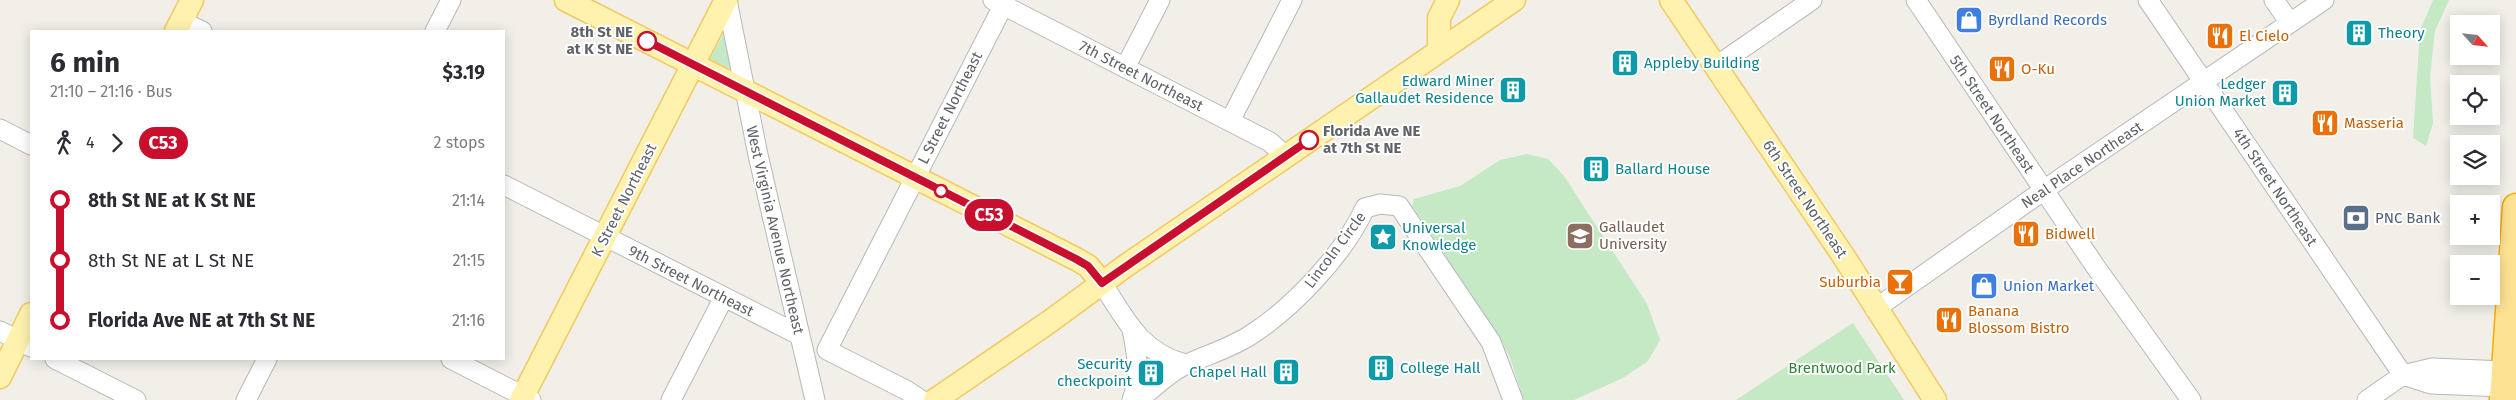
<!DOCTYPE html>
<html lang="en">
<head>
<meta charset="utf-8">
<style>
  :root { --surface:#fff; --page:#f7f7f7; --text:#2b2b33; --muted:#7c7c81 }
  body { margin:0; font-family:"Fira Sans",sans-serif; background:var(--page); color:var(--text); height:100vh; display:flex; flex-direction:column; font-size:19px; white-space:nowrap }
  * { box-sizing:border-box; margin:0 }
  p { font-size:16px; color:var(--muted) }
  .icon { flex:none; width:28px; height:28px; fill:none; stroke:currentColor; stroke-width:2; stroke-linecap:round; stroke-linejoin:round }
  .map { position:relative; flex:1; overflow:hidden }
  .sheet { position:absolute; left:30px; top:30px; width:475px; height:330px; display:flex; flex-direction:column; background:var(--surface); border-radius:0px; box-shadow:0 2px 12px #0003 }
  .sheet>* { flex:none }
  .badge { padding:0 10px; border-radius:16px; font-size:18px; line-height:32px }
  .needle { width:32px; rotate:117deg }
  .tools { position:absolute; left:2450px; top:15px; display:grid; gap:10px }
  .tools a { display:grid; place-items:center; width:50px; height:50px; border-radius:0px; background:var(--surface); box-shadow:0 2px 12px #0003; font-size:25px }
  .map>.badge { position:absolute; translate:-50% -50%; box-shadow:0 0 0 2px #fff }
  .legs { display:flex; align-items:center; gap:8px; height:55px; padding:0 20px; font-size:16px }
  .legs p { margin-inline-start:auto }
  .head { display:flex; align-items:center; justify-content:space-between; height:85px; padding:0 20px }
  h1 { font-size:28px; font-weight:700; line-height:38px }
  ul { padding:0 20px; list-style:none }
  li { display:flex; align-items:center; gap:18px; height:60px; font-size:19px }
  li i { display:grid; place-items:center; width:8px; height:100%; margin:0 6px; background:currentColor }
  li i::after { content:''; width:12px; height:12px; margin:-6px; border:4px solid; border-radius:50%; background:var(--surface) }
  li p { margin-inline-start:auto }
  li:first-child i { background:linear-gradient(#0000 50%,currentColor 0) }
  li:last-child i { background:linear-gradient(currentColor 50%,#0000 0) }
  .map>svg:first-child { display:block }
  .green { fill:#c5e8c5 }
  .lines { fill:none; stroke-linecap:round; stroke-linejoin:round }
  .minor-casing { stroke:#b5b8bc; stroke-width:21 }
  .major-casing { stroke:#f2c960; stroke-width:25 }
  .highway-casing { stroke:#f9ab00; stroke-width:29 }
  .minor { stroke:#fff; stroke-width:19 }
  .major { stroke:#fff2af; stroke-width:22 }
  .highway { stroke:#fde293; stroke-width:26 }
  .line-1-casing { stroke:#fff; stroke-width:11 }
  .line-1 { stroke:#c8102e; stroke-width:8 }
  .stop-1-dot { fill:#fff; stroke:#c8102e; stroke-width:2.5 }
  .labels { text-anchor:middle; stroke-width:4; stroke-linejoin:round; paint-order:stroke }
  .shop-label { font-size:15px; fill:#366cbe; stroke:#fff; text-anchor:start }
  .stop-label { font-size:15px; font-weight:bold; fill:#5f6368; stroke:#fff; text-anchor:end }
  .culture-label { font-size:15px; fill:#0d838f; stroke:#fff; text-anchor:start }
  .food-label { font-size:15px; fill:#c56008; stroke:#fff; text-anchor:start }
  .street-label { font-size:15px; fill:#5f6368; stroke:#fff }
  .service-label { font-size:15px; fill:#4e5e75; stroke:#fff; text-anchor:start }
  .education-label { font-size:15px; fill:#785e54; stroke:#fff; text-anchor:start }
  .park-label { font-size:15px; fill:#348238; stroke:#fff }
</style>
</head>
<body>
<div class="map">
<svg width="2516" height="400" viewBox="0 0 2516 400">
  <rect width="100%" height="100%" fill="#f1efe8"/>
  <path class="green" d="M2433,0H2449L2435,31L2430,76L2433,123L2426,146L2413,138L2420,31Z
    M723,35L725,36L732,67L729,69L710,59Z
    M1527,154L1548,159L1564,176L1647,304L1660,340L1648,361L1623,378L1574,400H1524L1510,358L1500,338L1412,206L1414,199L1460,186L1500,160Z
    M1853,323L1904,400H1736Z"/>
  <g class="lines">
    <g class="minor-casing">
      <path id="minor" d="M727,0L758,155L815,400
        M993,0L1270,142L1285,156
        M1916,0L2095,266L2191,400
        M2148,0L2403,375L2431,384L2504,387
        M2274,0L2290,23
        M181,21L202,31
        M435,31L451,0
        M1715,67L1812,0
        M1125,68L1160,0
        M1230,121L1292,0
        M0,129L31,145
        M504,185L799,335
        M1102,283C1126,320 1140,352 1185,364
        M1875,309L2067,174L2324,0
        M0,331L31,347
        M55,359L136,400
        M451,359L531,400
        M246,400L267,359
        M671,400L724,297
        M921,400L906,390L827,350L1006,0
        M1132,400C1141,375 1137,355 1132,329
        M1138,400C1153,389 1170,371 1187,364C1207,355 1230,348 1249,336C1292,309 1344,254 1365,208L1380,204L1399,206L1491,342L1513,400
        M2367,400L2403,375L2432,368L2505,371"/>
    </g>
    <g class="major-casing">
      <path id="major" d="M566,0L1076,259L1088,266L1102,283
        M1671,0L1846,260L1935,400
        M176,31L192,0
        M1439,51V18L1448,0
        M0,377L31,314
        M521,400L726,0
        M935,400L1049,322L1124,267L1514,0"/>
    </g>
    <g class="highway-casing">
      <path id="highway" d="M2503,400L2516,207"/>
    </g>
    <use href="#minor" class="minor"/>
    <use href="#major" class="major"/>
    <use href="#highway" class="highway"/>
  </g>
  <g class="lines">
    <g class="line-1-casing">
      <path id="line-1" d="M647,41L1076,259L1088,266L1102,283L1309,140"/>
    </g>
    <use href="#line-1" class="line-1"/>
  </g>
  <defs>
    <g id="shop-square" transform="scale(1.4375)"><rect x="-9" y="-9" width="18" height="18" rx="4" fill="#3f7fe0" stroke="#fff"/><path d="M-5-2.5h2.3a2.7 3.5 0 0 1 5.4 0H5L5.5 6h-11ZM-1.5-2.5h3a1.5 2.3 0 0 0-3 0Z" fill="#fff"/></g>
    <g id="building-square" transform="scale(1.4375)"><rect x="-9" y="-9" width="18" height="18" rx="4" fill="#0f9aa8" stroke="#fff"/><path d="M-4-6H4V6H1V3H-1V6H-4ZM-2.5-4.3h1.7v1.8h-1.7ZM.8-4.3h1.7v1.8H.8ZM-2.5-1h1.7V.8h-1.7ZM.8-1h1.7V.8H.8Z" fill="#fff"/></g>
    <g id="restaurant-square" transform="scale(1.4375)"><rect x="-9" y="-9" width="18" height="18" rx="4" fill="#e8710a" stroke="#fff"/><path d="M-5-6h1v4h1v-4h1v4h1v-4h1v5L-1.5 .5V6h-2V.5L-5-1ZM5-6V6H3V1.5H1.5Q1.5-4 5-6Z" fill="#fff"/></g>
    <g id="bank-square" transform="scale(1.4375)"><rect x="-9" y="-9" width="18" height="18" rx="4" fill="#5c6f8a" stroke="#fff"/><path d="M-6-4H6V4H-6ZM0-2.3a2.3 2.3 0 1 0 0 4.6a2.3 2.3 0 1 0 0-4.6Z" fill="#fff"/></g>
    <g id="university-square" transform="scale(1.4375)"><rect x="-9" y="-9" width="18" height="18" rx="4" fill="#8d6e63" stroke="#fff"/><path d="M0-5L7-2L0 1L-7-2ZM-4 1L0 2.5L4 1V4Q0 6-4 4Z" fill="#fff"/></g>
    <g id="sight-square" transform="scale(1.4375)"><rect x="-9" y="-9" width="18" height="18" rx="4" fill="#0f9aa8" stroke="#fff"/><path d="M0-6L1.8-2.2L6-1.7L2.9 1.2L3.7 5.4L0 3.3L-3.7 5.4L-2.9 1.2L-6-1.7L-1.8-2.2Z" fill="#fff"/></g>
    <g id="bar-square" transform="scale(1.4375)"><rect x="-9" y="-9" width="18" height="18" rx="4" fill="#e8710a" stroke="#fff"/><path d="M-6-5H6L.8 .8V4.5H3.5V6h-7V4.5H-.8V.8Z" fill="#fff"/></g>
  </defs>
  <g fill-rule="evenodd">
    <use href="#shop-square" x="1969" y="20"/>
    <use href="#building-square" x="2359" y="33"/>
    <use href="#restaurant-square" x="2220" y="36"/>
    <use href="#building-square" x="1625" y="63"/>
    <use href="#restaurant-square" x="2002" y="69"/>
    <use href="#building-square" x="1513" y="90"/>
    <use href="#building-square" x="2285" y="93"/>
    <use href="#restaurant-square" x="2325" y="123"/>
    <use href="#building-square" x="1596" y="169"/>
    <use href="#bank-square" x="2356" y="218"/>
    <use href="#restaurant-square" x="2026" y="234"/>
    <use href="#university-square" x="1580" y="236"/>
    <use href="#sight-square" x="1383" y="237"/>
    <use href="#bar-square" x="1900" y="282"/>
    <use href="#shop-square" x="1984" y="286"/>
    <use href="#restaurant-square" x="1949" y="320"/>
    <use href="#building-square" x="1381" y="368"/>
    <use href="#building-square" x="1286" y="372"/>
    <use href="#building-square" x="1151" y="373"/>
  </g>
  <g class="stop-1-dot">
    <circle cx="647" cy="41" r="9"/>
    <circle cx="1309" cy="140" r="9"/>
    <circle cx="941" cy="191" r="6"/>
  </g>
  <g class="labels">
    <g class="shop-label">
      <text x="1988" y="25">Byrdland Records</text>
      <text x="2003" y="291">Union Market</text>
    </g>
    <g class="stop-label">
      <text x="633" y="37">8th St NE<tspan x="633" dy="17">at K St NE</tspan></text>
      <text x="1323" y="136" text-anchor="start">Florida Ave NE<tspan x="1323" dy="17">at 7th St NE</tspan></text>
    </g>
    <g class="culture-label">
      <text x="2378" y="38">Theory</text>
      <text x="1644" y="68">Appleby Building</text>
      <text x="1494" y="86" text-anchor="end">Edward Miner<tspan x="1494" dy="17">Gallaudet Residence</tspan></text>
      <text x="2266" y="89" text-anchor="end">Ledger<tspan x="2266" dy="17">Union Market</tspan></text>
      <text x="1615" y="174">Ballard House</text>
      <text x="1402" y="233">Universal<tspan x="1402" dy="17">Knowledge</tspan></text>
      <text x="1132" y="369" text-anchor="end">Security<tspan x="1132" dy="17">checkpoint</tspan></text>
      <text x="1400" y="373">College Hall</text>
      <text x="1267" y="377" text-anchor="end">Chapel Hall</text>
    </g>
    <g class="food-label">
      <text x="2239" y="41">El Cielo</text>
      <text x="2021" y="74">O-Ku</text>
      <text x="2344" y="128">Masseria</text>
      <text x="2045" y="239">Bidwell</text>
      <text x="1881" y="287" text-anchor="end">Suburbia</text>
      <text x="1968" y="316">Banana<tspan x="1968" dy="17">Blossom Bistro</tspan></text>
    </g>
    <g class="street-label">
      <text transform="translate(1141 76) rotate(27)" y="5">7th Street Northeast</text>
      <text transform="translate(950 108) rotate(-63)" y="5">L Street Northeast</text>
      <text transform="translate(1992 114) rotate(56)" y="5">5th Street Northeast</text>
      <text transform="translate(2082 165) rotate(-34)" y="5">Neal Place Northeast</text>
      <text transform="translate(2275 187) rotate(56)" y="5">4th Street Northeast</text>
      <text transform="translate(1805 199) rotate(56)" y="5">6th Street Northeast</text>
      <text transform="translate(624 200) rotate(-63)" y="5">K Street Northeast</text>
      <text transform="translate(775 230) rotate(77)" y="5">West Virginia Avenue Northeast</text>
      <text transform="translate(1335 250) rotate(-53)" y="5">Lincoln Circle</text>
      <text transform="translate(691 281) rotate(27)" y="5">9th Street Northeast</text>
    </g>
    <g class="service-label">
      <text x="2375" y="223">PNC Bank</text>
    </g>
    <g class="education-label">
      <text x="1599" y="232">Gallaudet<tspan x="1599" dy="17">University</tspan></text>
    </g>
    <g class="park-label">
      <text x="1842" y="373">Brentwood Park</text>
    </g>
  </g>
</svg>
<div class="tools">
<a><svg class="needle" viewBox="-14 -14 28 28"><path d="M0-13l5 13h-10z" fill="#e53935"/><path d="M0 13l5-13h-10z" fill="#7c7c81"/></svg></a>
<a><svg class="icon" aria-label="locate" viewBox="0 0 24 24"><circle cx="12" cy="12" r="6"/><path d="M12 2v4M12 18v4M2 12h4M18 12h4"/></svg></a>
<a><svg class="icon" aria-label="layers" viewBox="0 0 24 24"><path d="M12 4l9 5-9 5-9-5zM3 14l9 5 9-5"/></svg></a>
<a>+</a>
<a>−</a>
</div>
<b class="badge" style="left:989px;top:215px;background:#c8102e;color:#fff">C53</b>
<section class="sheet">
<div class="head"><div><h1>6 min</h1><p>21:10 – 21:16 · Bus</p></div><b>$3.19</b></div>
<div class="legs"><svg class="icon" aria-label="walk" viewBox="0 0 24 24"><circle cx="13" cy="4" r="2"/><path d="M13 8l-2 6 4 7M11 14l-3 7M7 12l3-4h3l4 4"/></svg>4<svg class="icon" aria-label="forward" viewBox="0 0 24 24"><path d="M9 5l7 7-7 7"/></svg><b class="badge" style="background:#c8102e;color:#fff">C53</b><p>2 stops</p></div>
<ul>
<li><i style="color:#c8102e"></i><b>8th St NE at K St NE</b><p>21:14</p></li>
<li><i style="color:#c8102e"></i><span>8th St NE at L St NE</span><p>21:15</p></li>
<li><i style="color:#c8102e"></i><b>Florida Ave NE at 7th St NE</b><p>21:16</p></li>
</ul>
</section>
</div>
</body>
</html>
